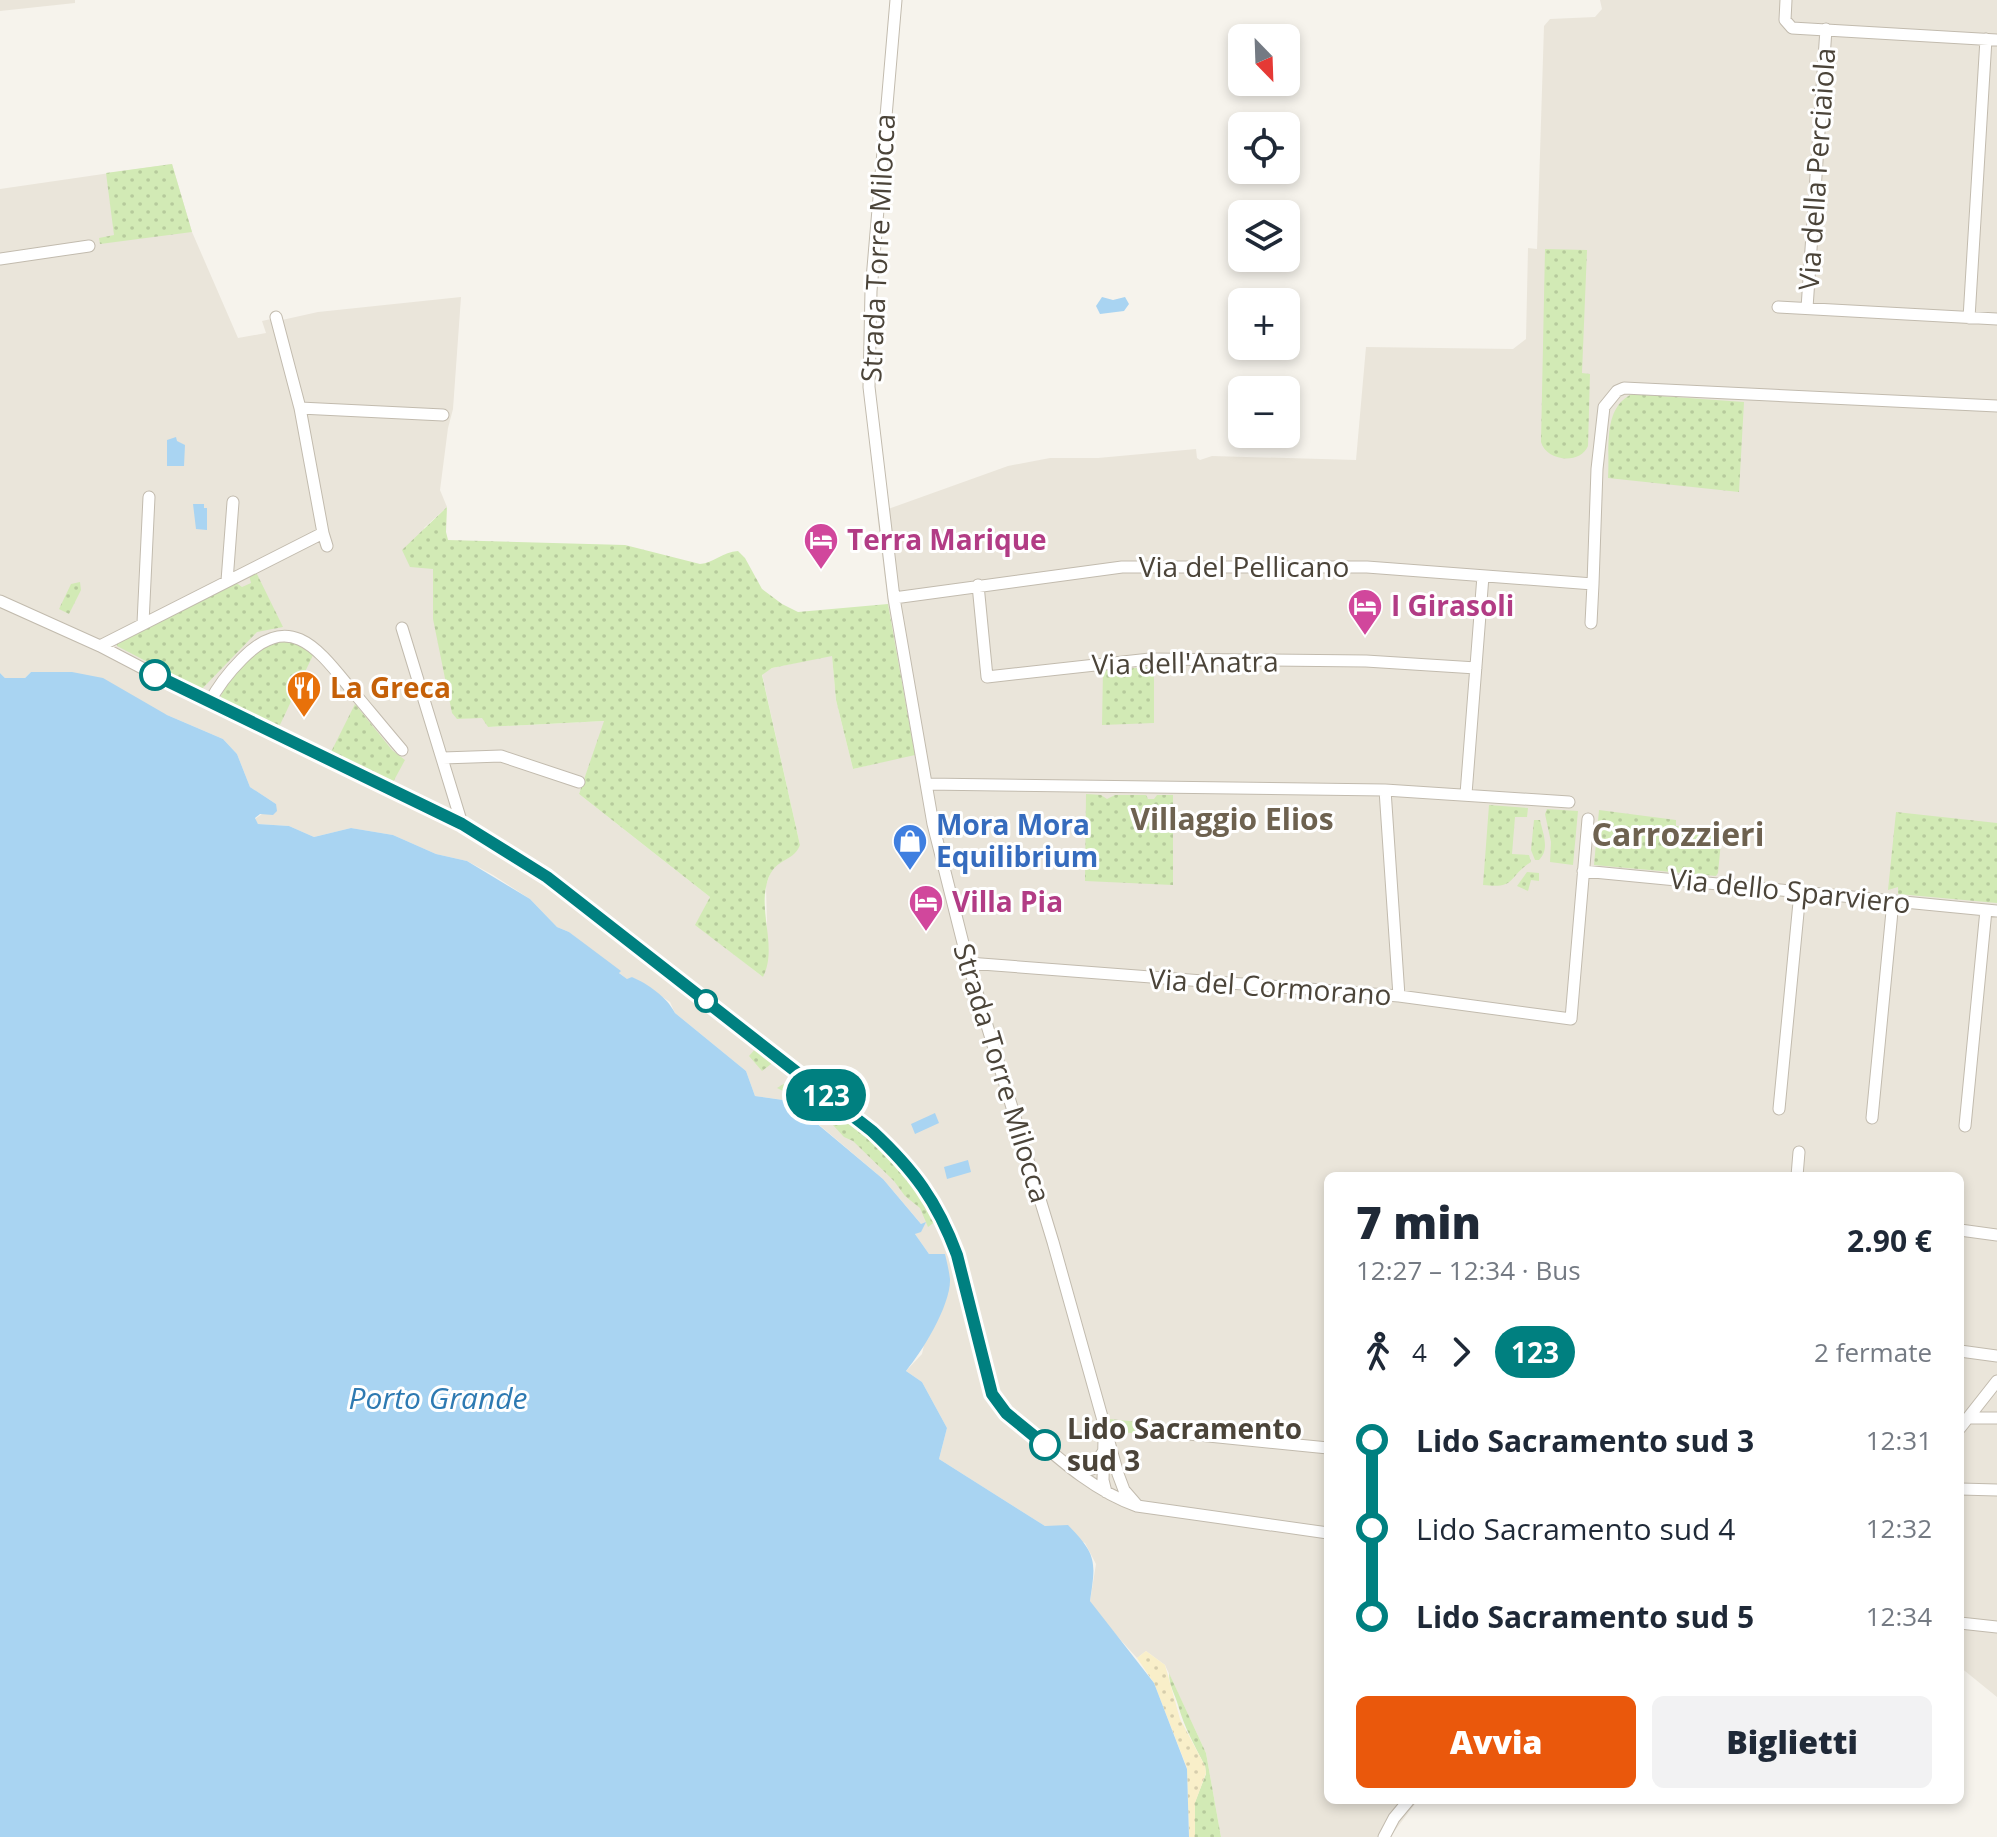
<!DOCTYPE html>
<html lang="it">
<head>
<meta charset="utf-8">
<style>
  :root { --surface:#fff; --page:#f2f2f3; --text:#1f2937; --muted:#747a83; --accent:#ea580c }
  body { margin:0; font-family:"Open Sans",sans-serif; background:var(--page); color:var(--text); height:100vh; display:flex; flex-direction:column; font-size:30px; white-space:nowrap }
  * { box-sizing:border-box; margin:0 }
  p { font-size:26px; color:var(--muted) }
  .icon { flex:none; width:44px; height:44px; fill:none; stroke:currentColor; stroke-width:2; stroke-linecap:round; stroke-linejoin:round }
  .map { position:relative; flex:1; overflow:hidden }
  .panel { position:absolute; left:1324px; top:1172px; width:640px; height:632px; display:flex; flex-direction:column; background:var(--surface); border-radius:12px; box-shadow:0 4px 12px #0003 }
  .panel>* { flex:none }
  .badge { padding:0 16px; border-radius:26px; font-size:28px; line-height:52px }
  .needle { width:52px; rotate:157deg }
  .tools { position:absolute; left:1228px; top:24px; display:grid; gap:16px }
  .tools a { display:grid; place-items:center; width:72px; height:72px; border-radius:12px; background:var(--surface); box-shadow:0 4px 12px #0003; font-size:40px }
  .map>.badge { position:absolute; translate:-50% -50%; box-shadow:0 0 0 4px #fff }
  .legs { display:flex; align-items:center; gap:12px; height:88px; padding:0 32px; font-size:26px }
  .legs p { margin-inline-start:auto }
  .overview { display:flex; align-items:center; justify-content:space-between; height:136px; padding:0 32px }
  h1 { font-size:44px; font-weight:800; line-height:60px }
  .cta { display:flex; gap:16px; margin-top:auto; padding:16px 32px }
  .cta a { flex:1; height:92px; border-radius:12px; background:var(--accent); color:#fff; font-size:32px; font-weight:800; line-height:92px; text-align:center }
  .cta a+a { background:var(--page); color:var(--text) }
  ul { padding:0 32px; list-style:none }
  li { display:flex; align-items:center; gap:28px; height:88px; font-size:30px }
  li i { display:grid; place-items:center; width:12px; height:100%; margin:0 10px; background:currentColor }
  li i::after { content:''; width:20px; height:20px; margin:-10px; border:6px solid; border-radius:50%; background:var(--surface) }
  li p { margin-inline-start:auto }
  li:first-child i { background:linear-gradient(#0000 50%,currentColor 0) }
  li:last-child i { background:linear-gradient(currentColor 50%,#0000 0) }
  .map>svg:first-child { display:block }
  .residential { fill:#eae5da }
  .grass { fill:url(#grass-dots) }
  .sand { fill:url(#sand-dots) }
  .water { fill:#a9d4f2 }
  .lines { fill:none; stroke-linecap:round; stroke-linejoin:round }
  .minor-casing { stroke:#c2bbae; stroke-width:13 }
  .minor { stroke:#fff; stroke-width:11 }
  .line-1-casing { stroke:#fff; stroke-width:18 }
  .line-1 { stroke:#008080; stroke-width:12 }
  .stop-1-dot { fill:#fff; stroke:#008080; stroke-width:4 }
  .labels { text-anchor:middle; stroke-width:6; stroke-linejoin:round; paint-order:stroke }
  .street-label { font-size:28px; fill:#4b4439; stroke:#fff }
  .hotel-label { font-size:28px; font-weight:bold; fill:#b23c85; stroke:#fff; text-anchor:start }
  .food-label { font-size:28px; font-weight:bold; fill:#c56008; stroke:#fff; text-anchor:start }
  .shop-label { font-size:28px; font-weight:bold; fill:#366cbe; stroke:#fff; text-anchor:start }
  .stop-label { font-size:28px; font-weight:bold; fill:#4b4439; stroke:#fff; text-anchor:start }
  .neighbourhood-label { font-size:30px; font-weight:bold; fill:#6e6250; stroke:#fff }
  .water-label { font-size:30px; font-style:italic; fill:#2e7ab2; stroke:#fff }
  .quarter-label { font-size:32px; font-weight:bold; fill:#6e6250; stroke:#fff }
</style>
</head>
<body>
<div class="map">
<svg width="1997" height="1837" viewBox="0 0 1997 1837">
  <defs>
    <pattern id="grass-dots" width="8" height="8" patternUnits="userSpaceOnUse" patternTransform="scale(2)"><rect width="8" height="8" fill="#d2eab5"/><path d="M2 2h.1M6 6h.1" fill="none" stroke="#b6ca9c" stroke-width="1.8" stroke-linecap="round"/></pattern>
    <pattern id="sand-dots" width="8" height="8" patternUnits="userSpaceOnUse" patternTransform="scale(2)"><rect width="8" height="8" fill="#f9efc9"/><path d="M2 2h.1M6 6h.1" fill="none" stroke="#d7cead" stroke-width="1.8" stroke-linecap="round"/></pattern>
  </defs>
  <rect width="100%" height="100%" fill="#f6f3ec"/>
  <path class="residential" d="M0,0H75V3L0,11Z
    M1600,0H1997V1697L1960,1667V1176H1328V1800H1418L1390,1837H1221L1206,1753L1165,1665L1146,1651L1137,1658L1098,1615L1090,1601L1096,1564L1085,1543L1045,1526L939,1459L947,1428L922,1382L906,1371L922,1354L945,1254H929L915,1234L922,1225L883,1179L791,1101L755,1096L746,1071L675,1013L670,1002L632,977L628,980L569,932L557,927L530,899L493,875L467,861L436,854L393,835L351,828L314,837L289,826L258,824L255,819L276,804L250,787L237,754L223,739L167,715L31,672L25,678H5L0,673V189L172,164L192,232L238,338L266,333L262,321L271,319L273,312H279L282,320L318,312L461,297L453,409L448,428L440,490L447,507L424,528L433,569V594L458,719L483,717L488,727L605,721L579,794L710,897L696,925L763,977L767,925L766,885L773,866L790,857L800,845L762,674L772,668L832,655L836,700L853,769L915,754L888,604L877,513L1008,466L1050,458H1098L1196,449L1197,458L1200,460L1212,456L1356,460L1366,347L1513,349L1526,339L1528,248L1537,249L1544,26L1550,19L1595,17L1602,9Z"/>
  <path class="grass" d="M172,164L192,232L100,244L99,238L114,235L106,173Z
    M1545,249L1587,250L1582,373L1590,374L1588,446C1580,465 1546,461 1541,442Z
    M1632,394L1744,402L1739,492L1608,478C1610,450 1602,408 1632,394Z
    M447,507L446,532L448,540L625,545L700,564C713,563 723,552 738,551L745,558L762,589L782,604L798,612L888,604L915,755L853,769L836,700L832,656L772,668L762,675L800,845C793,864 772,856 766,887C760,916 777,949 763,977L695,925L710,897L579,794L604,721L488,727L482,718L457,719L452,713L433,619V569L410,567L402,550Z
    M256,572L283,627L257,632L201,690L117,646V642L235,582L242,587L251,583L249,575Z
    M80,582L81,590L69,614L59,609L71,584Z
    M282,640L299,644L314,653L278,729L219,701L226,683L260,646Z
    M1154,667V723L1102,725L1103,670Z
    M355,704L392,750L405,760L392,784L330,754Z
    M1086,794L1101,795L1107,799L1115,795H1146L1148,799H1154L1157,795H1173V885L1085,881Z
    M1489,805L1528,808L1527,817H1515L1512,854L1529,855L1531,862C1507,877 1517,889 1483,885Z
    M1547,809L1578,811L1573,865L1550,862L1551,842L1545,814Z
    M1599,810L1676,820V826L1722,831L1718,873L1716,876L1594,865Z
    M1896,812L1997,823V903L1898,894V887L1888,890Z
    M1534,820H1540C1543,834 1550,849 1539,860H1535L1531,850Z
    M1527,872L1539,873V881L1531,880L1528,891L1517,886Z
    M757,1047L775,1061L762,1071L749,1056Z
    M795,1077C852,1123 902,1153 936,1221L928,1227L920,1208L905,1196L894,1181L853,1141L844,1137L832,1124L795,1097L777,1088Z
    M1109,1419L1169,1425V1437L1112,1431Z
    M1169,1673L1206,1753L1221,1837H1195V1802L1206,1774L1205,1766C1195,1746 1184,1727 1178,1705C1175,1694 1169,1686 1169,1673Z"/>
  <path class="sand" d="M1146,1651L1165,1665L1180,1719L1205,1766L1206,1773L1195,1803V1837H1189L1187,1768L1154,1683L1137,1658Z"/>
  <path class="water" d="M1102,297L1113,300L1125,297L1129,304L1124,311L1100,314L1096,306Z
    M176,437L177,441L185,445L184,466H167V440Z
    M193,504H204V508H207V530L196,529Z
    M31,672H72L103,678L167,715L223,739L237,754L250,787L276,804L277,811L273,815L260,814L255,818L258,824L289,826L314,837L351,828L393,835L436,854L467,861L530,899L557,927L569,932L621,971L619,973L627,979L632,977C648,984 667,997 675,1013L746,1071L755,1096L790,1101L883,1179L921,1224L926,1222L921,1232L915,1234L929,1254H945C947,1262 949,1271 950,1279C951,1305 922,1352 906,1371L922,1382L947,1428L939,1459L1045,1526L1068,1525C1097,1555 1096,1561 1090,1601L1154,1683L1187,1769L1189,1837H0V673L5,678H25Z
    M935,1113L939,1123L915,1134L911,1124Z
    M968,1160L971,1172L947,1179L944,1167Z"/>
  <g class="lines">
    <g class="minor-casing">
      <path id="minor" d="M896,0L871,291L869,387L894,598L933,824L968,963L1053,1242L1118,1474L1124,1490L1137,1505
        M1786,0L1785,20L1792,28L1997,40
        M0,259L89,246
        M1778,307L1997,319
        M1807,308L1826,29
        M1969,318L1986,39
        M300,408L443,415
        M323,533L327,546
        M227,581L233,502
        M978,585L987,677L1150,659L1366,661L1476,668
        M894,598L1122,567H1367L1593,584L1597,469L1604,407L1617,391L1624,388L1997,406
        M0,601L100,646L209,703L462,824L547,877L858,1120C936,1183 951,1228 974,1322C981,1354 985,1387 1006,1413C1047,1447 1087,1489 1137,1506L1328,1533
        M143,623L149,497
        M1591,623L1593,584
        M402,628L462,824
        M100,646L323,533L300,408L276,317
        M209,703C218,686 228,673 242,659C290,610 318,649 350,688C367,708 384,729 402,750
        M443,758L501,756L579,782
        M926,784L1385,790L1569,802
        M1385,790L1399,996
        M1466,794L1483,576
        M1583,871L1997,911
        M968,963L1399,996L1571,1019L1588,819
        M1779,1109L1800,892
        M1872,1118L1893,901
        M1965,1126L1986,910
        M1797,1176L1799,1152
        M1960,1230L1997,1235
        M1960,1351L1997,1356
        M1969,1418H1997
        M1960,1428L1997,1381
        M1179,1433L1328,1448
        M1104,1440L1103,1480L1106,1492
        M1078,1473L1092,1469L1103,1452
        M1960,1489L1997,1490
        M1960,1623L1997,1627
        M1384,1837L1394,1818L1409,1800"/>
    </g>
    <use href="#minor" class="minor"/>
  </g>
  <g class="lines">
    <g class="line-1-casing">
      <path id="line-1" d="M155,675L462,824L547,877L872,1131C914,1170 937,1201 957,1255L992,1394L1006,1413L1045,1445"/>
    </g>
    <use href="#line-1" class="line-1"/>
  </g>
  <defs>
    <g id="hotel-pin" transform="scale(1.8)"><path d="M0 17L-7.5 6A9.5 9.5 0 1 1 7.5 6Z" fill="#d1479c" stroke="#fff"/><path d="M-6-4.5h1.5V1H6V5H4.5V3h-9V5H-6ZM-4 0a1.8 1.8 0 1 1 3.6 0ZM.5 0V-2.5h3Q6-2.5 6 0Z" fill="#fff"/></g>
    <g id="restaurant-pin" transform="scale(1.8)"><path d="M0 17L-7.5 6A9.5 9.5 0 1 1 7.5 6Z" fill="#e8710a" stroke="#fff"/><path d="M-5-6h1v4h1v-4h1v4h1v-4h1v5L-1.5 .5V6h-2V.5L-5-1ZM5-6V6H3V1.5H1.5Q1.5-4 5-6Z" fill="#fff"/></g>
    <g id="shop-pin" transform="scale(1.8)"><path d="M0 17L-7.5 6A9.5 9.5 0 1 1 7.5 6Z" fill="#3f7fe0" stroke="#fff"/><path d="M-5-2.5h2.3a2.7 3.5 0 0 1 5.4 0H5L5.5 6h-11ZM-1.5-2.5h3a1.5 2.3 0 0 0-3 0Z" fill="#fff"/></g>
  </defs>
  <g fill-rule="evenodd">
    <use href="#hotel-pin" x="821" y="540"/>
    <use href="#hotel-pin" x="1365" y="606"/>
    <use href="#restaurant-pin" x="304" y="688"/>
    <use href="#shop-pin" x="910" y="841"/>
    <use href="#hotel-pin" x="926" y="902"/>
  </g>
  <g class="stop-1-dot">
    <circle cx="155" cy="675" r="14"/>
    <circle cx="706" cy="1001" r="10"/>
    <circle cx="1045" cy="1445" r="14"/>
  </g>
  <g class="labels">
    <g class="street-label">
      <text transform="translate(1817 169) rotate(-86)" y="10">Via della Perciaiola</text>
      <text transform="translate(878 248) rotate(-87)" y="10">Strada Torre Milocca</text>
      <text x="1244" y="577">Via del Pellicano</text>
      <text transform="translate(1185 663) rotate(-1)" y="10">Via dell'Anatra</text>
      <text transform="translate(1790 891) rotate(6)" y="10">Via dello Sparviero</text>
      <text transform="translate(1270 987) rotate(4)" y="10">Via del Cormorano</text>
      <text transform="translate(1002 1073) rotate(73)" y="10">Strada Torre Milocca</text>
    </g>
    <g class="hotel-label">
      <text x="847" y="550">Terra Marique</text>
      <text x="1391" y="616">I Girasoli</text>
      <text x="952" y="912">Villa Pia</text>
    </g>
    <g class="food-label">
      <text x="330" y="698">La Greca</text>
    </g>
    <g class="shop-label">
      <text x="936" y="835">Mora Mora<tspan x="936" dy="32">Equilibrium</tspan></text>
    </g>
    <g class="stop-label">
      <text x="1067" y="1439">Lido Sacramento<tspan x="1067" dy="32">sud 3</tspan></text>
    </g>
    <g class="neighbourhood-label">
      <text x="1232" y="830">Villaggio Elios</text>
    </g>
    <g class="water-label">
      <text x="438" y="1409">Porto Grande</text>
    </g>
    <g class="quarter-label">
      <text x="1678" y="846">Carrozzieri</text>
    </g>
  </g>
</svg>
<div class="tools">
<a><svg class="needle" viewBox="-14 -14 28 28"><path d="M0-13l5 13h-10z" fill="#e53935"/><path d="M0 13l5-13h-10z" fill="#747a83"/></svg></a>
<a><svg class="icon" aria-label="locate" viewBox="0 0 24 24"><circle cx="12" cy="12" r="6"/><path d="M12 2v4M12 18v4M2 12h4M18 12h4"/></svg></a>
<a><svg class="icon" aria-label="layers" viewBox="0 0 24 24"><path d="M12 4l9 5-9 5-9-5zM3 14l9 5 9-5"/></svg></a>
<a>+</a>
<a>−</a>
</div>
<b class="badge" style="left:826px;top:1095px;background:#008080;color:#fff">123</b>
<section class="panel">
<div class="overview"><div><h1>7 min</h1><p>12:27 – 12:34 · Bus</p></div><b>2.90 €</b></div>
<div class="legs"><svg class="icon" aria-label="walk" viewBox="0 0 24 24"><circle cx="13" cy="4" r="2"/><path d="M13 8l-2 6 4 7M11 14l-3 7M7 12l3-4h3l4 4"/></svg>4<svg class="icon" aria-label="forward" viewBox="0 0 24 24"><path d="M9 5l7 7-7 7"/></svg><b class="badge" style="background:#008080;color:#fff">123</b><p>2 fermate</p></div>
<ul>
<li><i style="color:#008080"></i><b>Lido Sacramento sud 3</b><p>12:31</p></li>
<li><i style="color:#008080"></i><span>Lido Sacramento sud 4</span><p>12:32</p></li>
<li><i style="color:#008080"></i><b>Lido Sacramento sud 5</b><p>12:34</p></li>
</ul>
<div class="cta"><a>Avvia</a><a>Biglietti</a></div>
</section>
</div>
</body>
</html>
